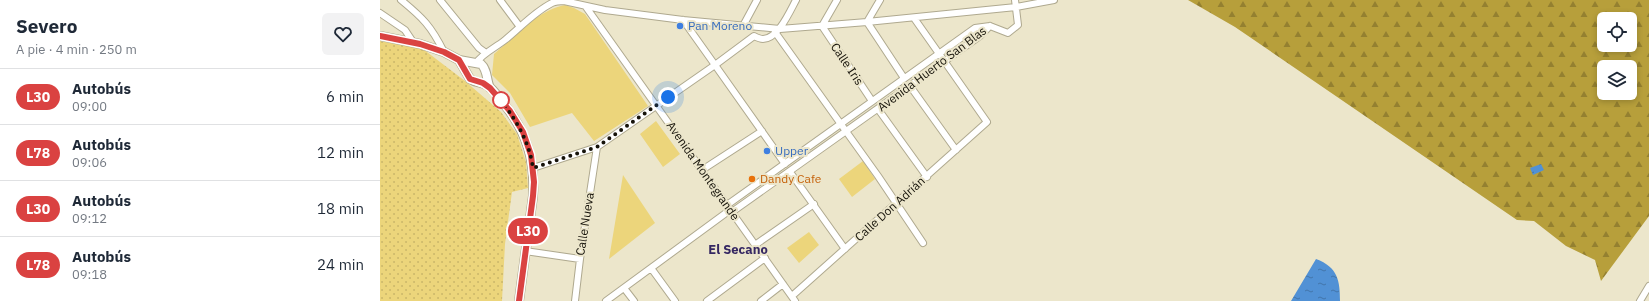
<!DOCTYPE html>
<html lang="es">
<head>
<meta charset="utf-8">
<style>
  :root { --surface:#fff; --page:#f2f2f3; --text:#1f2937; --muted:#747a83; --line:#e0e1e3 }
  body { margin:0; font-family:"IBM Plex Sans",sans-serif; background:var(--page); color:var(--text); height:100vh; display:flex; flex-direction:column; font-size:15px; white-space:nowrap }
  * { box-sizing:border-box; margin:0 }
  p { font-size:13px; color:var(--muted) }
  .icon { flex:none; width:22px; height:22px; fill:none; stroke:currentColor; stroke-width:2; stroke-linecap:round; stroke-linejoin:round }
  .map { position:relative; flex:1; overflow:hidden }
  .panel { display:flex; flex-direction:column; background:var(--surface); width:380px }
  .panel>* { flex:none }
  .badge { padding:0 8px; border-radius:13px; font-size:14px; line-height:26px }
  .tools { position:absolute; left:1217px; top:12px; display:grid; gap:8px }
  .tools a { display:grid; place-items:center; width:40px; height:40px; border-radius:6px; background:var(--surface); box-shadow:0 2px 6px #0003; font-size:20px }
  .you { position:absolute; width:20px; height:20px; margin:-10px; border:3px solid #fff; border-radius:50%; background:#1a73e8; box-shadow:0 0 0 6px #1a73e833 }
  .map>.badge { position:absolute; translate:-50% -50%; box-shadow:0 0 0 2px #fff }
  .round { display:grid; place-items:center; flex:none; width:42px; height:42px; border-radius:6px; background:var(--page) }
  .summary { display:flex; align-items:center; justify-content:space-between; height:68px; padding:0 16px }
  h1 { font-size:19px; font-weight:800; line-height:30px }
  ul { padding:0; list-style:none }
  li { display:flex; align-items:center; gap:12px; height:56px; padding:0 16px; border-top:1px solid var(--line) }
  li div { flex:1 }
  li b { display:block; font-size:15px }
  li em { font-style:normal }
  li .badge { min-width:44px; font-weight:700; text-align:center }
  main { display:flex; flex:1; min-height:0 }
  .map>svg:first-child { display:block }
  .grass { fill:url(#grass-dots) }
  .forest { fill:url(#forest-firs); fill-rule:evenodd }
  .green { fill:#ecd57b }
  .water { fill:url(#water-ripples) }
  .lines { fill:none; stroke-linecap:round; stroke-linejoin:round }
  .minor-casing { stroke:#afa98f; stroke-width:8 }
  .major-casing { stroke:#afa98f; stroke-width:10 }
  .minor { stroke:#fff; stroke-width:6 }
  .major { stroke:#fff; stroke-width:8 }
  .line-casing { stroke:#fff; stroke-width:9 }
  .line { stroke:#da4241; stroke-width:6 }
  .walk { stroke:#16130a; stroke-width:4; stroke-dasharray:0 7.2 }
  .shop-dot { fill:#3f7fe0; stroke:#ece6cb; stroke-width:1.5 }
  .stop-dot { fill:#fff; stroke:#da4241; stroke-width:2 }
  .food-dot { fill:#e8710a; stroke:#ece6cb; stroke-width:1.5 }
  .labels { text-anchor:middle; stroke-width:4; stroke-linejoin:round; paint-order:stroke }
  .shop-label { font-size:12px; fill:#366cbe; stroke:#ece6cb; text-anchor:start }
  .street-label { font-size:12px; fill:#16130a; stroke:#ece6cb }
  .food-label { font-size:12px; fill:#c56008; stroke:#ece6cb; text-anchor:start }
  .neighbourhood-label { font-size:13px; font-weight:bold; fill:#352762; stroke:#ece6cb }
</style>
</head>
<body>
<main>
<section class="panel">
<div class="summary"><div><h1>Severo</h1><p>A pie · 4 min · 250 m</p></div><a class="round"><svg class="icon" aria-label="heart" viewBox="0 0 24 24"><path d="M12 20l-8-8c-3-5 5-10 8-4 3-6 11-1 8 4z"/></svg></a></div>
<ul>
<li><span class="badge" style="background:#da4241;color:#fff">L30</span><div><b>Autobús</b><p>09:00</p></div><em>6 min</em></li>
<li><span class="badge" style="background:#da4241;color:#fff">L78</span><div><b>Autobús</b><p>09:06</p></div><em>12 min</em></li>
<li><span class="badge" style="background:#da4241;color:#fff">L30</span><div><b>Autobús</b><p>09:12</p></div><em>18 min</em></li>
<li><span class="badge" style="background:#da4241;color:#fff">L78</span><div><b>Autobús</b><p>09:18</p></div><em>24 min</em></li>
</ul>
</section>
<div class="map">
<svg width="1269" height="301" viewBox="0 0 1269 301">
  <defs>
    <pattern id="grass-dots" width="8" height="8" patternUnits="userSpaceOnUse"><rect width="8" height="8" fill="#ecd57b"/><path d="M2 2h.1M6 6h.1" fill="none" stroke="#cab669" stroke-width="1.8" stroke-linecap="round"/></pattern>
    <pattern id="forest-firs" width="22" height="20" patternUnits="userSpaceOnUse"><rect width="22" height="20" fill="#b79f3b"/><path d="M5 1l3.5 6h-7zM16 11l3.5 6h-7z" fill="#948030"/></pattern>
    <pattern id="water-ripples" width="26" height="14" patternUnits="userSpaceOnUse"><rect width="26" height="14" fill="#5191d5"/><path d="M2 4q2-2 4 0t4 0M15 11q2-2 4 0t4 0" fill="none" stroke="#4275ab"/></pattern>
  </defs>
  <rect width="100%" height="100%" fill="#ece6cb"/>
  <path class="grass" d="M0,41L43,49L85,81L121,112L137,134L146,162L148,188L132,192L125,244L122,301H0Z"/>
  <path class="forest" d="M808,0H1269V216L1221,281L1215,260L1186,246L1154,221L1137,220L855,27ZM1224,19H1250V45H1224ZM1224,67H1250V93H1224Z"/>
  <path class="green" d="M185,5L194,8L205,14L268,106L214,141L192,113L150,127L130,93L112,75L114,54C135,36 156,11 185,5Z
    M276,121L300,154L283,167L260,134Z
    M483,161L495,179L472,197L459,179Z
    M243,175L275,223L229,259Z
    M429,232L439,245L419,263L407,248Z"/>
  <path class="water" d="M1161,164L1164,170L1153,175L1150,168Z
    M936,259C958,267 960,281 960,301H911Z"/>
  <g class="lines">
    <g class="minor-casing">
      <path id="minor" d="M21,0C43,18 51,26 64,52
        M60,0L99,48L106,53
        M120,0L140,27
        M457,0L442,26L492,101
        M500,0L487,22L524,78
        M206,7L415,301
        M0,13L25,30L33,42
        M303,20L335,65L374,36C376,37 380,39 383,39C398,39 410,11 416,0
        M363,26L377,0
        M395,32L498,176L543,243
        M96,63C103,53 115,48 125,40C140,28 154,12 172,3C176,1 180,1 184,1L225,10L303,20L400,29L487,22L636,7L674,0
        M530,86L576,150
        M498,109L547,177
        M153,168L217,147L335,65L405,164
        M322,170L382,131
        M410,172L465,249
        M347,205L595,28L610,26L628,33L638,25L635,0
        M352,212L600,36L610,26
        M375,245L434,204
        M145,251L200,259
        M271,268L295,301
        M244,288L254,301
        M412,296L607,122L534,18
        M195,301L200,259L217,147
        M226,301L350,210
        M327,301L385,258
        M381,301L403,284
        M1260,301L1269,286"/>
    </g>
    <g class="major-casing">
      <path id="major" d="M0,36L40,44L64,52L79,60L101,64C108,70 106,80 110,88
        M79,60L90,79C96,83 102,82 108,86C114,90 119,98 124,104C147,132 155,161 153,196L139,301"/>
    </g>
    <use href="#minor" class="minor"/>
    <use href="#major" class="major"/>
  </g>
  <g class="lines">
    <g class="line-casing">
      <path id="line" d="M0,36L40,44L64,52L79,60L90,79L103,83L110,88L130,111L143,132L151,155L154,182L153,196L139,301"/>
    </g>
    <use href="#line" class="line"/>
    <path class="walk" d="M121,100C137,122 149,141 153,168L217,147L288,97"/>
  </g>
  <g class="shop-dot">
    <circle cx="300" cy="26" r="4"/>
    <circle cx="387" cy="151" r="4"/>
  </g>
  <circle class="stop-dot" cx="121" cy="100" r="8"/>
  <circle class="food-dot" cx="372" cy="179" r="4"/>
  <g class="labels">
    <g class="shop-label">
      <text x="308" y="30">Pan Moreno</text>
      <text x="395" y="155">Upper</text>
    </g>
    <g class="street-label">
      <text transform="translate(467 64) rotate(56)" y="4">Calle Iris</text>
      <text transform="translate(552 69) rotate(-37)" y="4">Avenida Huerto San Blas</text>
      <text transform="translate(323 171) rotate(55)" y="4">Avenida Montegrande</text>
      <text transform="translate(510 209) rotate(-42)" y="4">Calle Don Adrián</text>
      <text transform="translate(205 224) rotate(-81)" y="4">Calle Nueva</text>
    </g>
    <g class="food-label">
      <text x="380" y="183">Dandy Cafe</text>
    </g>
    <g class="neighbourhood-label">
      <text x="358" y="254">El Secano</text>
    </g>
  </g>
</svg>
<div class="tools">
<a><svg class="icon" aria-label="locate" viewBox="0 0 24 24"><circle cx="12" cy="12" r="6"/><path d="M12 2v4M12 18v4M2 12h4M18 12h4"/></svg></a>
<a><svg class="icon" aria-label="layers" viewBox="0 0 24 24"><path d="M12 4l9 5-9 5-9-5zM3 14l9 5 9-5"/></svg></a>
</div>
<div class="you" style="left:288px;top:97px"></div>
<b class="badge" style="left:148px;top:231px;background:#da4241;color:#fff">L30</b>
</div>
</main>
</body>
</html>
